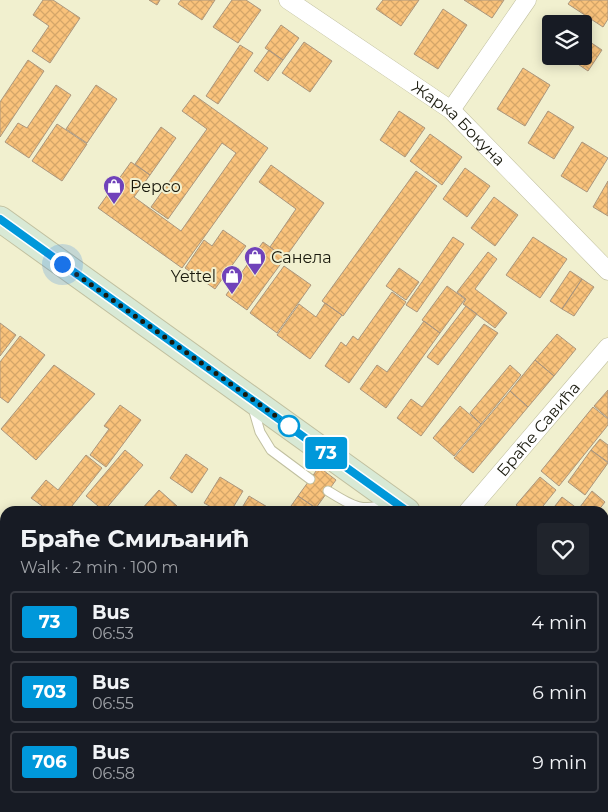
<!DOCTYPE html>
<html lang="en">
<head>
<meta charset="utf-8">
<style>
  :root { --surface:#171b24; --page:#20242c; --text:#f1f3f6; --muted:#9ea1a6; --line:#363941 }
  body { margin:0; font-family:Montserrat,sans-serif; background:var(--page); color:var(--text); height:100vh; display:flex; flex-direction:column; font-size:19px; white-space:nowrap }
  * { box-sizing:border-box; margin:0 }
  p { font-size:16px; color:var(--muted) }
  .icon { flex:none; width:28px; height:28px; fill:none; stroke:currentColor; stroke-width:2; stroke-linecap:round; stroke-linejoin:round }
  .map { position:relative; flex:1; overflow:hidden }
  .panel { position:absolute; left:0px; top:506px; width:609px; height:306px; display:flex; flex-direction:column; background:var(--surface); border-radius:15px 15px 0 0; box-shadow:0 2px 12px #0003 }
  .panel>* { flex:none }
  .badge { padding:0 10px; border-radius:4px; font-size:18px; line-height:32px }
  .buttons { position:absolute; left:542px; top:15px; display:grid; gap:10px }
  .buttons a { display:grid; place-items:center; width:50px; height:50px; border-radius:5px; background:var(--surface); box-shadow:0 2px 12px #0003; font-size:25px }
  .you { position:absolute; width:25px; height:25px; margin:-12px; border:4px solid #fff; border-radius:50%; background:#1a73e8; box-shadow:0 0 0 8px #1a73e833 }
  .map>.badge { position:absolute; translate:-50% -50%; box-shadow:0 0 0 2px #fff }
  .round { display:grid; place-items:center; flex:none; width:52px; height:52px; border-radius:5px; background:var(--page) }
  .summary { display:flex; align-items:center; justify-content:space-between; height:85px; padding:0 20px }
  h1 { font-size:24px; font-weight:700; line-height:38px }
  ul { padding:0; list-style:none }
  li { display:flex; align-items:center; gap:15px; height:62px; margin:0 10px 8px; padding:0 10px; border:2px solid var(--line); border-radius:5px }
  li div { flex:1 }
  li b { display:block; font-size:19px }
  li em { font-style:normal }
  li .badge { min-width:55px; font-weight:700; text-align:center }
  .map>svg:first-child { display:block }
  .building { fill:url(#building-cross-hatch); stroke:#ab967d }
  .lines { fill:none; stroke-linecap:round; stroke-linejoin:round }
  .service-casing { stroke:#c1c0a0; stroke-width:11 }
  .minor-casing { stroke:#c1c0a0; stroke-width:19 }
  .secondary-casing { stroke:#c1c0a0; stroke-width:27 }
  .service { stroke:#fff; stroke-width:9 }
  .minor { stroke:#fff; stroke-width:18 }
  .secondary { stroke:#d8e9d5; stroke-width:25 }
  .line-casing { stroke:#fff; stroke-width:11 }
  .line { stroke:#0098da; stroke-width:8 }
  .walk { stroke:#19190d; stroke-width:5; stroke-dasharray:0 9 }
  .stop-dot { fill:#fff; stroke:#0098da; stroke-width:2.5 }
  .labels { text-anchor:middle; stroke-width:4; stroke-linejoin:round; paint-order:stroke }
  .street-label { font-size:16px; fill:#19190d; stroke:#f1f0cf }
  .poi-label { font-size:16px; fill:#19190d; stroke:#f1f0cf; text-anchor:start }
</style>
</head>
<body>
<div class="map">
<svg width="608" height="812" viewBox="0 0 608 812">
  <defs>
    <pattern id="building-cross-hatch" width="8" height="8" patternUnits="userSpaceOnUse" patternTransform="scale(1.25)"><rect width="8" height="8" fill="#f9c27b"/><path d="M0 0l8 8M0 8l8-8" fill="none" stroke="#d5a669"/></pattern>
  </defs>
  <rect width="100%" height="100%" fill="#f1f0cf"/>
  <path class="building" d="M43,0H53L80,18L50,63L32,51L49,26L33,15Z
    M149,0H160L157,5Z
    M181,0H215L202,20L178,4Z
    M232,0H246L261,10L238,43L213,27Z
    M383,0H419L401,26L376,9Z
    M464,0H504L492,18Z
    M571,0H608V19L603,27L568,4Z
    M443,9L467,25L438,69L414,54Z
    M281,25L299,38L283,60L265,48Z
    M584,38L602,50L588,71L566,56H584Z
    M304,42L332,61L310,92L282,73Z
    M240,45L253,53L218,104L206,96Z
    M269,50L283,60L268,81L254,71Z
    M28,60L44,71L0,137V102Z
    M523,68L550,85L525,126L497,109Z
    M56,85L71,95L29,158L5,142L18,123L27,128Z
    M96,85L117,99L87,143L66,129Z
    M194,95L268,148L182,268L98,208L131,162L150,175L134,197L181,231L236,153L222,143L168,219L151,207L207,129L182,111Z
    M399,111L425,128L405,157L380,140Z
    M548,111L574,127L554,159L528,143Z
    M57,124L87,144L62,181L32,161Z
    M161,127L176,138L150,175L135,164Z
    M430,134L462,157L442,185L410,161Z
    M582,142L608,158L587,192L561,176Z
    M271,165L324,203L285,258L270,247L296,209L259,182Z
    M465,168L490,186L467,217L443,199Z
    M416,171L437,186L343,316L322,301Z
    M608,181V216L593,207Z
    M494,197L518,215L495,246L471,228Z
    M223,230L246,246L215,289L185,268L204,240L212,246Z
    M453,237L464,244L417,312L406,305Z
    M533,237L567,259L540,298L506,275Z
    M263,242L285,258L247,310L226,295Z
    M488,252L497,259L475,289L507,313L495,328L463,304L466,299L457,292Z
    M284,266L311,285L277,333L250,313Z
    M399,268L419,282L406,300L386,286Z
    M570,271L582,279L562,309L550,301Z
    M582,279L594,287L574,316L562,309Z
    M447,286L465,299L440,333L422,320Z
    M392,292L406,302L349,383L325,366L341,342L346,346L353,336L358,340Z
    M325,303L342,315L310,359L277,335L299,304L316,317Z
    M466,306L477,314L438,365L427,357Z
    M424,321L440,333L386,408L360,389L377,365L387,372Z
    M0,323L16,335L0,356Z
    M484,324L498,333L421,436L397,418L411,399L422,407Z
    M557,334L576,349L554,376L535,360Z
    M20,336L45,355L8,403L0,397V362Z
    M535,360L554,376L528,407L510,391Z
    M54,365L95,394L36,460L1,429Z
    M510,365L521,375L481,424L470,413Z
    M608,390V418L594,406Z
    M510,391L528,407L473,473L454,458Z
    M120,405L141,420L106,467L90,455L109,429L104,426Z
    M460,406L481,424L454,456L433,438Z
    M593,407L608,419V425L559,486L541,471Z
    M600,439L608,445V462L591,450Z
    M125,450L143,465L104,511L86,496Z
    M591,450L608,463L585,495L568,482Z
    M186,454L208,469L192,493L170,478Z
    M86,455L102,468L68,511H49L31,498L46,480L58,490Z
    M319,467L336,480L316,508L298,496Z
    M220,477L243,491L231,511H218L204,503Z
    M540,477L556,490L539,511H524L516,505Z
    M159,490L177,506L172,511H140Z
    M592,491L605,502L598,511H577Z
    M249,496L274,511H240Z
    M298,496L320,511H298L291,506Z
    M562,497L578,509L576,511H551Z
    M608,540V577L606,579L604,578V545Z
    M0,576L5,579V591L0,598Z
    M0,686L5,689V725L0,732Z
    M604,724L608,726V759L604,766Z
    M608,795V812H594L598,808H604V800Z
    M94,808H122L118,812H100Z
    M133,808H169L175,812H130Z
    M278,808H307L314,812H275Z
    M549,808H569L566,812H555Z"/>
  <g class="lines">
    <g class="service-casing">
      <path id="service" d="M253,408L260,432L271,450L310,479
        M328,491C352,506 362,513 390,503"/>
    </g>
    <g class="minor-casing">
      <g id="minor">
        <path id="s1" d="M288,0L451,110L608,271"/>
        <path d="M451,110L527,0"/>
        <path id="s2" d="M468,511L608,347"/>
        <path d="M0,652L5,655"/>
        <path d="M210,808L216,812"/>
        <path d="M230,812L234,808"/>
      </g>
    </g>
    <g class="secondary-casing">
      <path id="secondary" d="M0,219L407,511
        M604,653L608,656"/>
    </g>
    <use href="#service" class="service"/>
    <use href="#minor" class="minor"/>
    <use href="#secondary" class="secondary"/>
  </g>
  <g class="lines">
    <g class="line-casing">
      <path id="line" d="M0,219L407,511"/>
    </g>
    <use href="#line" class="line"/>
    <path class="walk" d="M62,264L294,429L289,426"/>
  </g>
  <defs>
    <g id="shop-pin" transform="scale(1.125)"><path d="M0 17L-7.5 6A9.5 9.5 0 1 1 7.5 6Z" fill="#7042ba" stroke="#f1f0cf"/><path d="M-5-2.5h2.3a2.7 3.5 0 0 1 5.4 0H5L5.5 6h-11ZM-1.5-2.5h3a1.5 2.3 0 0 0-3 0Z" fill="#fff"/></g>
  </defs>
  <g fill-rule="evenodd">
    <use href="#shop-pin" x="114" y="186"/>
    <use href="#shop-pin" x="255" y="257"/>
    <use href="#shop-pin" x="232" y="276"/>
  </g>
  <circle class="stop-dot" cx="289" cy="426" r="10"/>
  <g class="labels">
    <g class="street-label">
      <text dy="6" stroke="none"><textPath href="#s1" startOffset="211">Жарка Бокуна</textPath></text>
      <text dy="6" stroke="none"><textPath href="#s2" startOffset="108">Браће Савића</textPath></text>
    </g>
    <g class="poi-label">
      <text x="130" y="192">Pepco</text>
      <text x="271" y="263">Санела</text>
      <text x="216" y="282" text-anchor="end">Yettel</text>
    </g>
  </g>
</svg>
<div class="buttons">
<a><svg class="icon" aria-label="layers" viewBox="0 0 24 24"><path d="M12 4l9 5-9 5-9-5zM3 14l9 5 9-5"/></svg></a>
</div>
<div class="you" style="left:62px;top:264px"></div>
<b class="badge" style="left:326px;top:453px;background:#0098da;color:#fff">73</b>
<section class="panel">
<div class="summary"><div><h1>Браће Смиљанић</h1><p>Walk · 2 min · 100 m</p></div><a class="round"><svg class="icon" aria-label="heart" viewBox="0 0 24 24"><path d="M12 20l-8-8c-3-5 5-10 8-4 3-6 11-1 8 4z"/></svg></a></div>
<ul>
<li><span class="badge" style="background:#0098da;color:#fff">73</span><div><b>Bus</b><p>06:53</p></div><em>4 min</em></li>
<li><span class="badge" style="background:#0098da;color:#fff">703</span><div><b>Bus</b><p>06:55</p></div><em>6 min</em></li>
<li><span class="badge" style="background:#0098da;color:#fff">706</span><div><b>Bus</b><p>06:58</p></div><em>9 min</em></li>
</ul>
</section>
</div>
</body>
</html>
